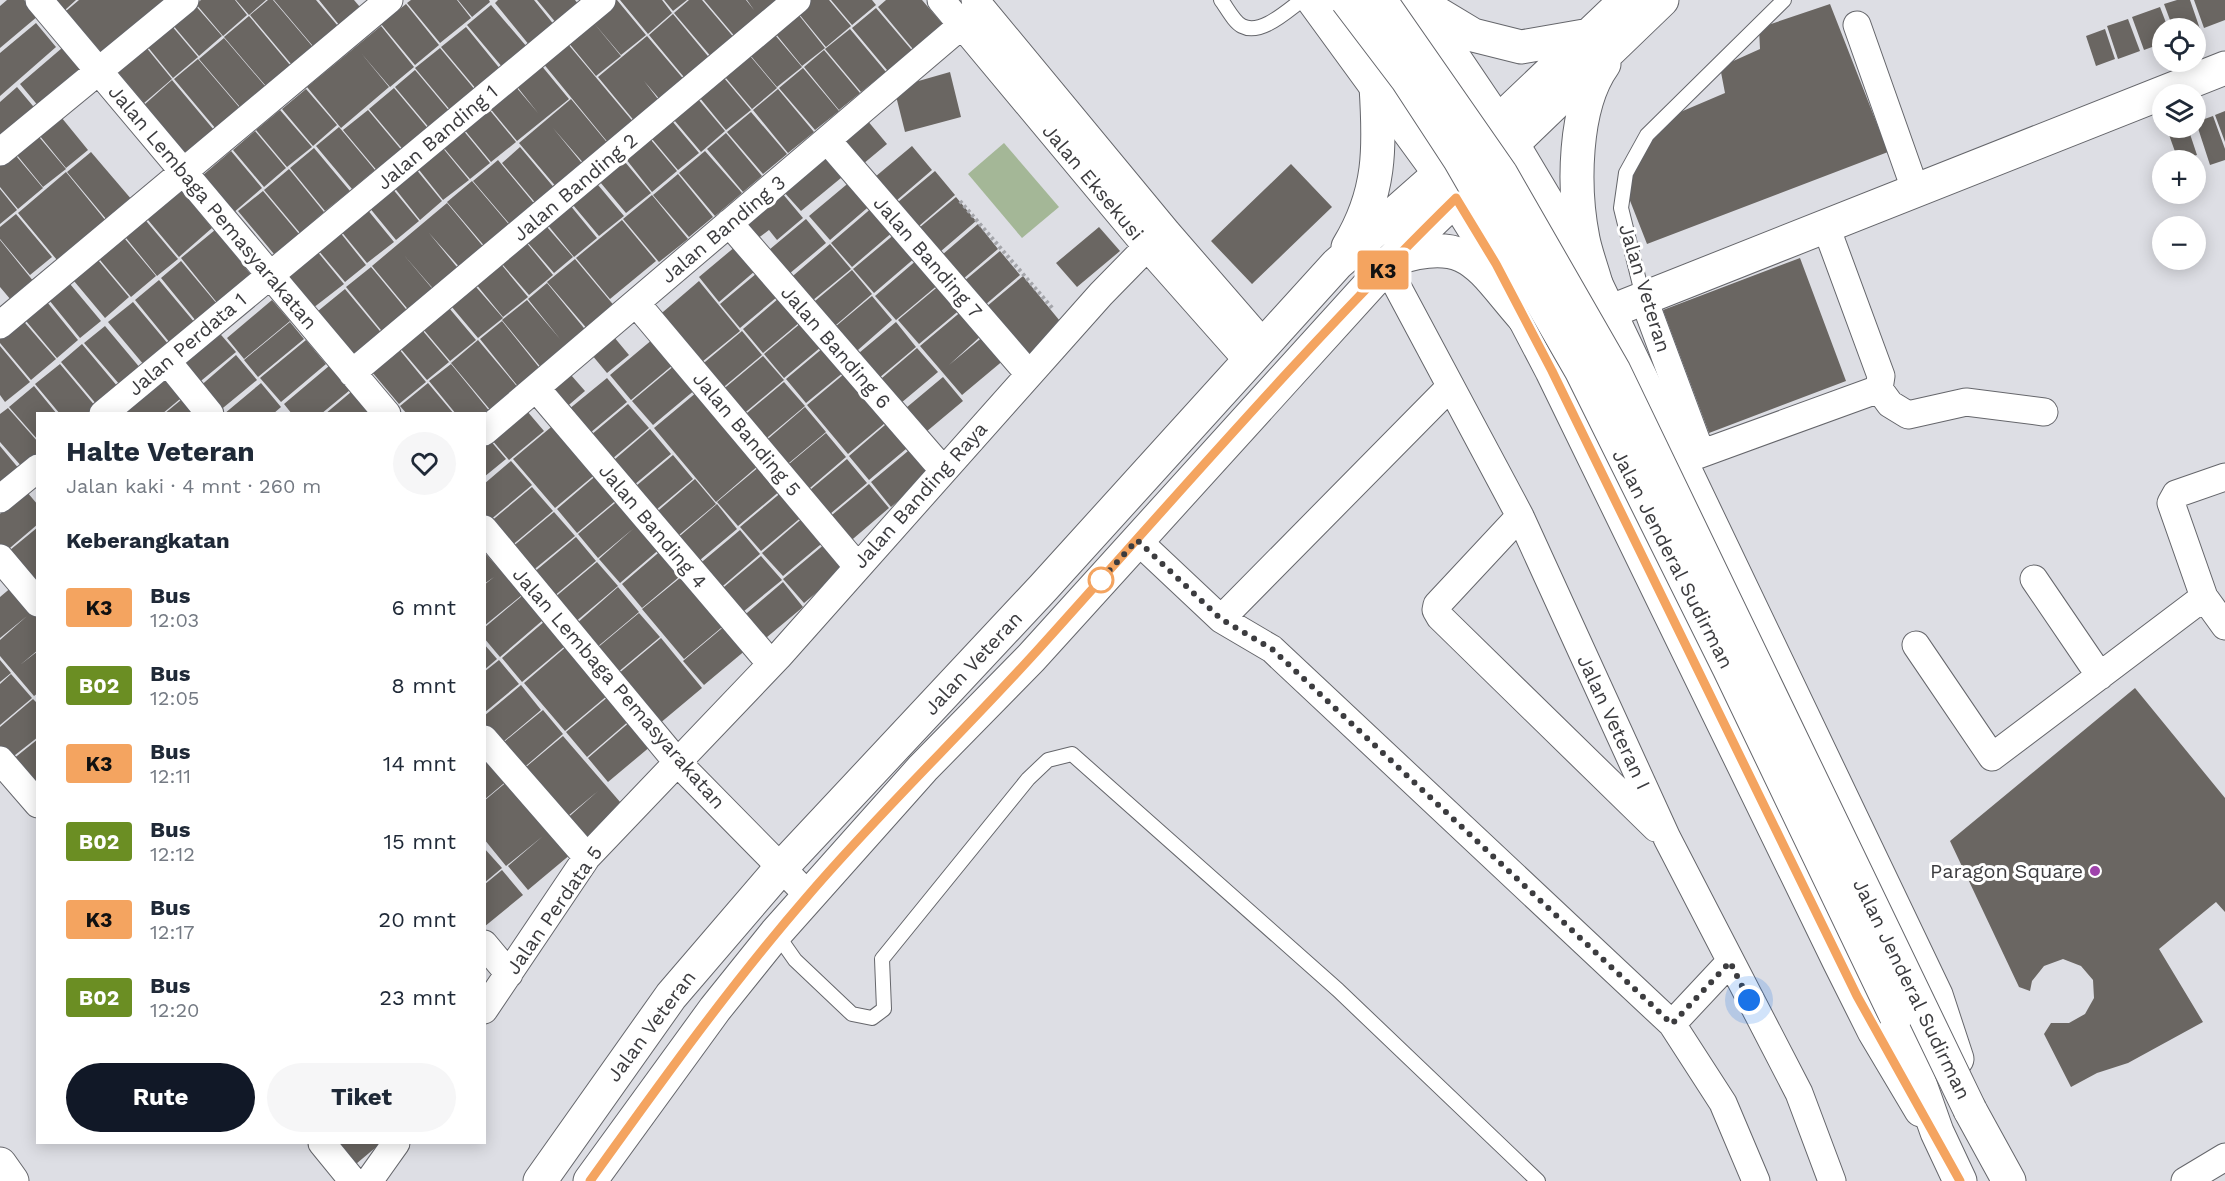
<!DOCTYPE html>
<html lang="id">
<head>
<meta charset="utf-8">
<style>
  :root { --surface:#fff; --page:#f6f6f7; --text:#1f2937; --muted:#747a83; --accent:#111827 }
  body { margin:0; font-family:"Work Sans",sans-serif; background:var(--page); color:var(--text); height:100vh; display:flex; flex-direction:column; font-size:22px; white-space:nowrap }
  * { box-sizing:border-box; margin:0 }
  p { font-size:20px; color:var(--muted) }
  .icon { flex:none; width:33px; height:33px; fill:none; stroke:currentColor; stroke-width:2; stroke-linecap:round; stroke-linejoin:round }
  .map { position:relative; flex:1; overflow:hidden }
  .sheet { position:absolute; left:36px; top:412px; width:450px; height:732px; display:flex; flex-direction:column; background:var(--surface); border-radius:0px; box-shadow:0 3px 15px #0003 }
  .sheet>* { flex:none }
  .badge { padding:0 12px; border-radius:4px; font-size:21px; line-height:39px }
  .tools { position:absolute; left:2152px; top:18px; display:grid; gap:12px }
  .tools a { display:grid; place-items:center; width:54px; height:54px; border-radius:50%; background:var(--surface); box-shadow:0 3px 15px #0003; font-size:30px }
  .you { position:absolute; width:30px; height:30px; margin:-15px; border:4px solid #fff; border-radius:50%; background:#1a73e8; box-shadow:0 0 0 9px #1a73e833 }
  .map>.badge { position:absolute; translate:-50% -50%; box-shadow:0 0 0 3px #fff }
  h2 { padding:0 30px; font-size:22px; line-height:54px }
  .round { display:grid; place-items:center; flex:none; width:63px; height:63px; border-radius:32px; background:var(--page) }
  .head { display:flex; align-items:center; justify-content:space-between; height:102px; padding:0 30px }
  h1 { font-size:28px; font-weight:700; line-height:45px }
  .cta { display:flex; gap:12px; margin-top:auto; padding:12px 30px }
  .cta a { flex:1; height:69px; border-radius:36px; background:var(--accent); color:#fff; font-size:24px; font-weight:700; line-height:69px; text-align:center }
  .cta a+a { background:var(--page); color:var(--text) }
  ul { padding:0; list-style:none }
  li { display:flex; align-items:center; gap:18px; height:78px; padding:0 30px }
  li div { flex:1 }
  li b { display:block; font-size:22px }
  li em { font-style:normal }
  li .badge { min-width:66px; font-weight:700; text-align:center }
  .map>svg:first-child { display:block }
  .green { fill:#a4b797 }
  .building { fill:#6a6662 }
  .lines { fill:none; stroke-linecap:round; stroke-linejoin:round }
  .lane-casing { stroke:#65666b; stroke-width:16 }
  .street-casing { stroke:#65666b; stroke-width:29 }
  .secondary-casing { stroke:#65666b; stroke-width:35 }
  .primary-casing { stroke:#65666b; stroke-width:35 }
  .path { stroke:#a4a5aa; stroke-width:4; stroke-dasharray:3 3; stroke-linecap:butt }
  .lane { stroke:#fff; stroke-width:14 }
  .street { stroke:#fff; stroke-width:27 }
  .secondary { stroke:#fff; stroke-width:33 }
  .primary { stroke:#fff; stroke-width:33 }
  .primary-bridge-casing { stroke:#65666b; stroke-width:35; stroke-linecap:butt }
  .primary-bridge { stroke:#fff; stroke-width:33 }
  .line-casing { stroke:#fff; stroke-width:14 }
  .line { stroke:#f4a460; stroke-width:9 }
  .walk { stroke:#3c3c3f; stroke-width:6; stroke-dasharray:0 10.8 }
  .stop-dot { fill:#fff; stroke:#f4a460; stroke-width:3 }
  .poi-dot { fill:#9f42ab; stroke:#fff; stroke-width:2 }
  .labels { text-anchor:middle; stroke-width:6; stroke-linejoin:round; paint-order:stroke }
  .street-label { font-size:20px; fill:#3c3c3f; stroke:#fff }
  .poi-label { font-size:20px; fill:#3c3c3f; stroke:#fff; text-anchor:end }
</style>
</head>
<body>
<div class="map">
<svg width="2225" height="1181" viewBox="0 0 2225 1181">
  <rect width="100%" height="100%" fill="#dddee4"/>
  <path class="green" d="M1004,143L1059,207L1022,238L968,174Z"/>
  <path class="building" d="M7,0H24L38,16L0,48V6Z
    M57,0H76L65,10Z
    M79,0H168L102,53L66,11Z
    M201,0H235L247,15L223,36L196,4Z
    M236,0H266L249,15Z
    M268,0H273L318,53L297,71L250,15Z
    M274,0H316L343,32L318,52Z
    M319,0H354L365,13L344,31Z
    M411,0H457L471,18L440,43L407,3Z
    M458,0H489L490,2L472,17Z
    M498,0H534L555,26L530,46L495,3Z
    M537,0H575L579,5L557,24Z
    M606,0H617L646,35L621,55L593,22L621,56L596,76L563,36Z
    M620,0H662L672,13L648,34Z
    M664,0H687L673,11Z
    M689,0H702L736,40L713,59L674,13Z
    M704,0H746L754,10L747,0H784L737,39Z
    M805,0H829L851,26L826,47L795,9Z
    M831,0H872L876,5L852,25Z
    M886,0H922L947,29L917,54L878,7Z
    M2177,0H2190L2200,29L2173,28L2164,4Z
    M2194,0H2225V20L2204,28Z
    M406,4L439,45L415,65L381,24Z
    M1830,4L1888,152L1647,244L1627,193L1643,147L1671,116L1725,93L1720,67L1760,49L1759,28Z
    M195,5L222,36L199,56L172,24Z
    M491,5L527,47L503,68L467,25Z
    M2160,7L2168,28H2163V43L2144,50L2132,17Z
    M876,8L916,55L892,76L852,28Z
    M794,9L825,48L802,66L771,28Z
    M673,14L712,61L688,82L649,35Z
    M249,16L295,71L271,92L224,37Z
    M2128,19L2140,51L2118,59L2107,26Z
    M36,23L56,47L0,96V53Z
    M171,25L198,57L173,78L147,46Z
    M381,26L414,67L390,87L361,53L389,87L341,128L307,87Z
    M466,27L501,70L477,90L441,47Z
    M770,29L802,67L777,87L745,49Z
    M850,29L886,72L861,92L825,49Z
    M2105,29L2115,59L2096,66L2086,36Z
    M647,36L686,82L662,102L644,81L661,103L636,123L598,77Z
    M562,37L635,124L610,145L538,57Z
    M224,38L271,93L246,114L199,59Z
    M141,41L172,79L144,103L112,65Z
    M62,48L83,72L40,108L20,84Z
    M440,48L476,91L451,111L415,68Z
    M745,50L777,88L752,109L720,71Z
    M824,50L860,93L839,110L804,67Z
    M198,59L245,114L221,135L174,79Z
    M536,59L569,99L517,141L484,101L510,80L538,113L511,79Z
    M803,68L839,111L815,130L779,88Z
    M415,70L451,113L431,130L395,87Z
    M719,72L751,110L726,130L695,92Z
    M950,72L961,117L905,132L894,88Z
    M172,80L219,136L191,160L144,105Z
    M17,87L38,112L0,143V102Z
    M394,88L430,131L405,152L369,109Z
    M306,89L337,125L313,146L282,109Z
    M778,89L814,132L788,153L753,110Z
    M693,93L725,131L701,152L669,114Z
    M571,99L610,146L586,166L553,128L585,167L558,189L519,143Z
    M483,102L516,142L491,162L458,122Z
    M280,110L312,147L287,167L256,130Z
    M368,110L404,153L379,173L343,130Z
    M2225,111V142L2215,115Z
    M57,112L88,150L66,168L35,130Z
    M751,112L787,154L763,174L727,132Z
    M667,115L699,153L678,170L647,133Z
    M2213,116L2225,149V160L2210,165L2196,122Z
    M867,120L887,144L857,169L837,145Z
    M458,124L490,163L470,179L438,141Z
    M339,127L375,170L352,189L316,146Z
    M2181,128H2188L2197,155L2178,160L2168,132Z
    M34,131L66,169L43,187L12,149Z
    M255,131L286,168L264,187L233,150Z
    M726,133L762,176L743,192L707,149Z
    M646,134L677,171L652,192L622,154Z
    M437,141L469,180L443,200L412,161Z
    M912,146L932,170L889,207L869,182Z
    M520,147L556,190L538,206L502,163Z
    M314,148L350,191L325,211L290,168Z
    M12,151L43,188L18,209L0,187V160Z
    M231,151L262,188L233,213L202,176Z
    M705,151L742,193L715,216L679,173Z
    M91,152L132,200L107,220L67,172Z
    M829,152L847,173L801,211L783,191Z
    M620,156L651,193L626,213L595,176Z
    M498,160L537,207L513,228L473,181Z
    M411,163L442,201L420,220L389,181Z
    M1291,164L1332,207L1252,284L1211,241Z
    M289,169L324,212L300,233L264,190Z
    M935,171L955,195L912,232L892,207Z
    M66,172L106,221L57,260L18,213Z
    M678,174L713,217L689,237L653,195Z
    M593,179L624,216L599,236L568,199Z
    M852,180L873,203L830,240L809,216Z
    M472,181L512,228L487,249L447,202Z
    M387,182L419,221L396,240L364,201Z
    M177,185L212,228L179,257L143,214Z
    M0,189L17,210L0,224Z
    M263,191L299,234L274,254L238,211Z
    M782,193L803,218L777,240L769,230L757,239L745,224Z
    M652,195L688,239L659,262L623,219Z
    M956,197L976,221L933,258L913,233Z
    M565,199L597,238L574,257L542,218Z
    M362,203L394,242L367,263L336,225Z
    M447,203L486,250L462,270L429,233L461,272L436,292L403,254L436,293L411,313L372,266Z
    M874,206L894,231L852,267L831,243Z
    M16,214L52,257L30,275L0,239V227Z
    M142,216L178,259L157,276L122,233Z
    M806,219L826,243L783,279L763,255Z
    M541,220L573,257L554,273L522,236Z
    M622,220L656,261L610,299L576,258Z
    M978,224L998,249L956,285L935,261Z
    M335,226L366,265L345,282L313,244Z
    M1099,227L1120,251L1077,287L1056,263Z
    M215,230L252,276L218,304L181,258Z
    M120,233L156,276L131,297L95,254Z
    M896,233L916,257L874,293L853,269Z
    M521,236L553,275L529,295L496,257Z
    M0,240L34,282L11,300L0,287Z
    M742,241L762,265L719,302L699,277Z
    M830,244L851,269L807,305L787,281Z
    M312,245L344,284L313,308L282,270Z
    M1000,251L1020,275L978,311L957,287Z
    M93,254L129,297L105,318L69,275Z
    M496,258L528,297L503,317L471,278Z
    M1800,258L1846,381L1709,433L1663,310Z
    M575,259L616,308L589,331L547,282Z
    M918,259L939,284L896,320L875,296Z
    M181,261L217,304L196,321L161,278Z
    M371,267L410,314L385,335L346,287Z
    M763,268L783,292L740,328L720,304Z
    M852,270L872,294L829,331L809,306Z
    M1023,276L1064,326L1021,362L980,312Z
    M65,278L101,321L80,338L45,295Z
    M159,280L195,323L170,343L135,300Z
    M470,280L503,318L478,338L446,300Z
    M699,281L740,331L697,366L656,318Z
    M547,283L588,333L543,370L502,320L527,300L560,339L528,299Z
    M941,284L962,308L919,344L898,320Z
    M345,289L384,336L357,358L318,311Z
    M786,292L806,317L763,353L743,329Z
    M872,296L892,320L850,357L829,332Z
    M43,297L78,340L57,358L21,315Z
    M272,300L290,321L244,359L227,338Z
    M133,302L169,345L144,365L108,322Z
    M444,302L476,340L450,361L418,323Z
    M963,310L983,334L949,365L985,335L1005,359L962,395L920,346Z
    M20,317L56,359L31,380L0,343V333Z
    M807,318L827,342L784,378L764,354Z
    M502,321L542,371L520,389L480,339Z
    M290,322L304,339L258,377L244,360Z
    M896,322L916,347L873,383L853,358Z
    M417,324L449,362L427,380L395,342Z
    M105,326L141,369L120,385L84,343Z
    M215,328L236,352L196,385L176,361Z
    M609,331L629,355L607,373L587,349Z
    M742,331L762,355L719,391L699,367Z
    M653,339L674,364L631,400L610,375Z
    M306,340L326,364L281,402L260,378Z
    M478,340L520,390L492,412L451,363Z
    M394,343L426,382L399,404L367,366Z
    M829,343L850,367L806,403L786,379Z
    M82,344L118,387L97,405L61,362Z
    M0,346L30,382L5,402L0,395Z
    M917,348L938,372L895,408L875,384Z
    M236,355L257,380L218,412L198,388Z
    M763,356L784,380L741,416L720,392Z
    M60,364L96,407L87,414H60L35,384Z
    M451,364L491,413L456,414L429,381Z
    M675,365L696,389L653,425L632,401Z
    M329,366L350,390L321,414H292L284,404Z
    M564,367L585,391L563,410L542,386Z
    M850,369L891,418L848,454L807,405Z
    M165,370L186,394L162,414H129L122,406Z
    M943,377L963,401L920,437L900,413Z
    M607,378L627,402L584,438L563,414Z
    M784,382L805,406L762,442L741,418Z
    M261,383L281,407L273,414H224Z
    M428,383L454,414H407L400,406Z
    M34,386L57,414H38V440L9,407Z
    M351,392L370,414H325Z
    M697,392L759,465L716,502L654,428Z
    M187,395L203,414H164Z
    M521,404L544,431L509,460L486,433Z
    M628,404L649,428L606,464L585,440Z
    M805,407L826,432L783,468L762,444Z
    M8,408L38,442V456L23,468L0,442V414Z
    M892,419L912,444L869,480L849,456Z
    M556,423L598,472L555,508L513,459Z
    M650,429L671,454L628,490L607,466Z
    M484,433L506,459L484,477Z
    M826,433L846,457L804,493L783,469Z
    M0,446L20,470L0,487Z
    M914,446L934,470L891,507L871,482Z
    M673,455L693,479L650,515L630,491Z
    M847,459L867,483L824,519L804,495Z
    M511,461L532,485L489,521L484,517V484Z
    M760,466L781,490L738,526L717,502Z
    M599,473L620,497L577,533L557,509Z
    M695,479L716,504L673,540L652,516Z
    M869,484L889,508L847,544L826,520Z
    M532,487L553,511L510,547L489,523Z
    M783,491L804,515L761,551L740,527Z
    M27,492L38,505V524L4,553L0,548V514Z
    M621,498L662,547L620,583L599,559L634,528L598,558L578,534Z
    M717,504L737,529L694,565L674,541Z
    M554,512L575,536L531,572L511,548Z
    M805,516L826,540L783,576L762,553Z
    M38,527V597L4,555Z
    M740,530L760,554L717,591L697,566Z
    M576,537L596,561L553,597L533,573Z
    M826,543L847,567L804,603L783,579Z
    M664,548L685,572L642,608L622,584Z
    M484,552L522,595L484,626V585L494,577L484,584Z
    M761,556L782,580L738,616L718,592Z
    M597,562L618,586L574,623L554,598Z
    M686,573L727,623L684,659L642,609Z
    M783,582L803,607L760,643L740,619Z
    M13,586L38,613V650L20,665L38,651V693L34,696L0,656V640L27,616L0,638V597Z
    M618,587L639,612L596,648L576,624Z
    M522,596L543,620L500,657L484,638V628Z
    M639,613L660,637L617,673L596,649Z
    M545,621L565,646L522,682L502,658Z
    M727,624L747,649L704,685L683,661Z
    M661,638L702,688L659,724L618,674Z
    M484,644L497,659L484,670Z
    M567,646L608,695L565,731L524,683Z
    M0,660L11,673L0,682Z
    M499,660L519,684L484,713V672Z
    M11,674L32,698L0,725V684Z
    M521,685L541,710L498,746L484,730V716Z
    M2135,688L2225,798V912L2216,902L2159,949L2203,1022L2128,1063L2097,1073L2071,1087L2044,1034L2051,1023H2069L2085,1014L2094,998L2093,980L2081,966L2063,959L2044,966L2032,981L2030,991L2019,987L1950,841Z
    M609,696L630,720L587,757L566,732Z
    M33,699L38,704V737L10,759L0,747V727Z
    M543,710L563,734L520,771L499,746Z
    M631,721L651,746L608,782L588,758Z
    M563,736L627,810L584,846L563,822L598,791L562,821L520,772Z
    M38,739V780L32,785L12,760Z
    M484,758L509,779L484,800Z
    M509,780L571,854L528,890L508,866L543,836L506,866L484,839V801Z
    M484,848L502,868L484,883Z
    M502,870L523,895L484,927V885Z
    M332,1143H381L350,1169Z"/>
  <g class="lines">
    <g class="lane-casing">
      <path id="lane" d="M1221,0C1227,8 1234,22 1242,26C1261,36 1288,10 1302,0
        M1643,297L1621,208L1626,173L1647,135L1784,0
        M776,933L795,960L852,1014L872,1018L884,1009L882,959L1028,779L1048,760L1072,754L1338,990L1538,1181"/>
    </g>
    <g class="street-casing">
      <path id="street" d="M39,0L387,414
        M941,0L1147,247L1248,361
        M975,0L1167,232L1264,344
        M1857,25L1915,189
        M827,140L1029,374
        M0,152L185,0
        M729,223L943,470
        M1384,269L1396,284L1520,516L1667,838L1799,1093L1832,1181
        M1643,297L1701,453
        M636,303L857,566
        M0,325L389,0
        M167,361L210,414
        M352,373L797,0
        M536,388L771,664
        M1879,389L1890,404L1908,415L1966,402L2044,412
        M103,414L602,0
        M484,432L962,25
        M1681,461L1879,389L1881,376L1825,224
        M2225,477L2176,494L2171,503L2204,597L2225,626
        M0,499L38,468
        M1520,516L1437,605L1436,610L1440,617L1656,828
        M484,529L678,763L808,895
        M1137,540L1221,619L1272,649L1672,1024L1723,1103L1756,1181
        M0,558L38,603
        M2034,579L2100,676
        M1221,619L1450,387
        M1916,645L1992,757L2204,597
        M484,739L587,857
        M0,760L38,804
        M484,944L509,974
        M484,1010L587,857L778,657L1101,294L1147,247L1167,232
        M1672,1024L1730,962
        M322,1143L353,1181
        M369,1181L396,1143
        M2185,1181L2225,1157"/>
    </g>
    <g class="secondary-casing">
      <path id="secondary" d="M1313,0L1440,174L1496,264L1552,371L1839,961L1874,1031L1921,1110
        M1415,0L1513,145L1596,284L1936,995L1957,1059
        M1589,320L2225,68
        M0,1164L12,1181"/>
    </g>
    <g class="primary-casing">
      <path id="primary" d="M1415,0L1473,35L1521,47L1590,35
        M1348,247C1381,193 1380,148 1376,86
        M1394,259C1469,234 1479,267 1524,318
        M1596,284C1592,269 1586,254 1583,239C1573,189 1573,107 1604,64
        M1896,1016L1937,1132L1960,1181
        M1970,1110L2009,1181
        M540,1181L671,996L780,869L1043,588L1337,264L1498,122L1626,0
        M590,1181L715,1009L776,933L923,768L1031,658L1393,259L1662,0"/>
    </g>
    <path class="path" d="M960,201L1054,310"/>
    <use href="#lane" class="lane"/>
    <use href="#street" class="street"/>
    <use href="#secondary" class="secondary"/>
    <use href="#primary" class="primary"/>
    <g class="primary-bridge-casing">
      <path id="primary-bridge" d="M1347,0L1407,79L1460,160L1581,370L1729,668L1896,1016
        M1380,0L1501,174L1614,371L1970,1110"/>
    </g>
    <use href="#primary-bridge" class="primary-bridge"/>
  </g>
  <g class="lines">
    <g class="line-casing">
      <path id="line" d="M590,1181C659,1085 728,988 806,898C881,810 966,730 1044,643C1179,493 1312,339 1456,198L1496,264L1552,371L1857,996L1960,1181"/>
    </g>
    <use href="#line" class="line"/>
    <path class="walk" d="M1101,580L1098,583L1137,540L1221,619L1272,649L1672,1024L1730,962L1749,1000"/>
  </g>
  <circle class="stop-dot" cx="1101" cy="580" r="12"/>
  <circle class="poi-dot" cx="2095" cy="871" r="6"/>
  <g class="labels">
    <g class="street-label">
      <text transform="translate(437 137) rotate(-40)" y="7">Jalan Banding 1</text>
      <text transform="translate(1093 182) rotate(50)" y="7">Jalan Eksekusi</text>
      <text transform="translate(575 187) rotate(-40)" y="7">Jalan Banding 2</text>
      <text transform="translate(213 207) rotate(50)" y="7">Jalan Lembaga Pemasyarakatan</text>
      <text transform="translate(723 229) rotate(-40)" y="7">Jalan Banding 3</text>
      <text transform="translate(928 257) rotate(49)" y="7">Jalan Banding 7</text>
      <text transform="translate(1645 288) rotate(73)" y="7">Jalan Veteran</text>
      <text transform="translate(187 344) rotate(-40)" y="7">Jalan Perdata 1</text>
      <text transform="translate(836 347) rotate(49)" y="7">Jalan Banding 6</text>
      <text transform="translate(747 434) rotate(50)" y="7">Jalan Banding 5</text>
      <text transform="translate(920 495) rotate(-48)" y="7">Jalan Banding Raya</text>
      <text transform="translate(653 526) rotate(50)" y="7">Jalan Banding 4</text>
      <text transform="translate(1673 559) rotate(63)" y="7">Jalan Jenderal Sudirman</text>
      <text transform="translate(973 663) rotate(-47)" y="7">Jalan Veteran</text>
      <text transform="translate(619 688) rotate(49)" y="7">Jalan Lembaga Pemasyarakatan</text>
      <text transform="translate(1614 722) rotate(65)" y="7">Jalan Veteran I</text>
      <text transform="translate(554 910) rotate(-55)" y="7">Jalan Perdata 5</text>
      <text transform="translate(1912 989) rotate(64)" y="7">Jalan Jenderal Sudirman</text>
      <text transform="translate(651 1026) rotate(-53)" y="7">Jalan Veteran</text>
    </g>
    <g class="poi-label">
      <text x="2083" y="878">Paragon Square</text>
    </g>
  </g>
</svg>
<div class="tools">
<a><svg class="icon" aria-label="locate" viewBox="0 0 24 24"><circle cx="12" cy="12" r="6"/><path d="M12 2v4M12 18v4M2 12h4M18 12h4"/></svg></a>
<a><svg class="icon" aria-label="layers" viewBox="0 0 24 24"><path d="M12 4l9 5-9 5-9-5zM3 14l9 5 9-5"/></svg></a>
<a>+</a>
<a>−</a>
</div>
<div class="you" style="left:1749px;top:1000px"></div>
<b class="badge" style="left:1383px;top:270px;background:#f4a460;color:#111">K3</b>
<section class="sheet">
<div class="head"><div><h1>Halte Veteran</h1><p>Jalan kaki · 4 mnt · 260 m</p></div><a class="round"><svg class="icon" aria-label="heart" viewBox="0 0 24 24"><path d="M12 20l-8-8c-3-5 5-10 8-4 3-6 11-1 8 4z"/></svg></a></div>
<h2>Keberangkatan</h2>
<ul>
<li><span class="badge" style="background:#f4a460;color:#111">K3</span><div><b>Bus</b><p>12:03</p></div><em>6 mnt</em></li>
<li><span class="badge" style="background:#6b8e23;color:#fff">B02</span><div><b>Bus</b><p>12:05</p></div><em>8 mnt</em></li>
<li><span class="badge" style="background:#f4a460;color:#111">K3</span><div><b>Bus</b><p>12:11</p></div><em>14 mnt</em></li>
<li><span class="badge" style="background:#6b8e23;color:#fff">B02</span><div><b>Bus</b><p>12:12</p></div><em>15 mnt</em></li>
<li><span class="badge" style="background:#f4a460;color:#111">K3</span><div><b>Bus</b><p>12:17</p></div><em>20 mnt</em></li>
<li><span class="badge" style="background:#6b8e23;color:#fff">B02</span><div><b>Bus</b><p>12:20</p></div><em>23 mnt</em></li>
</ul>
<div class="cta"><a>Rute</a><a>Tiket</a></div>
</section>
</div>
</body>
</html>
